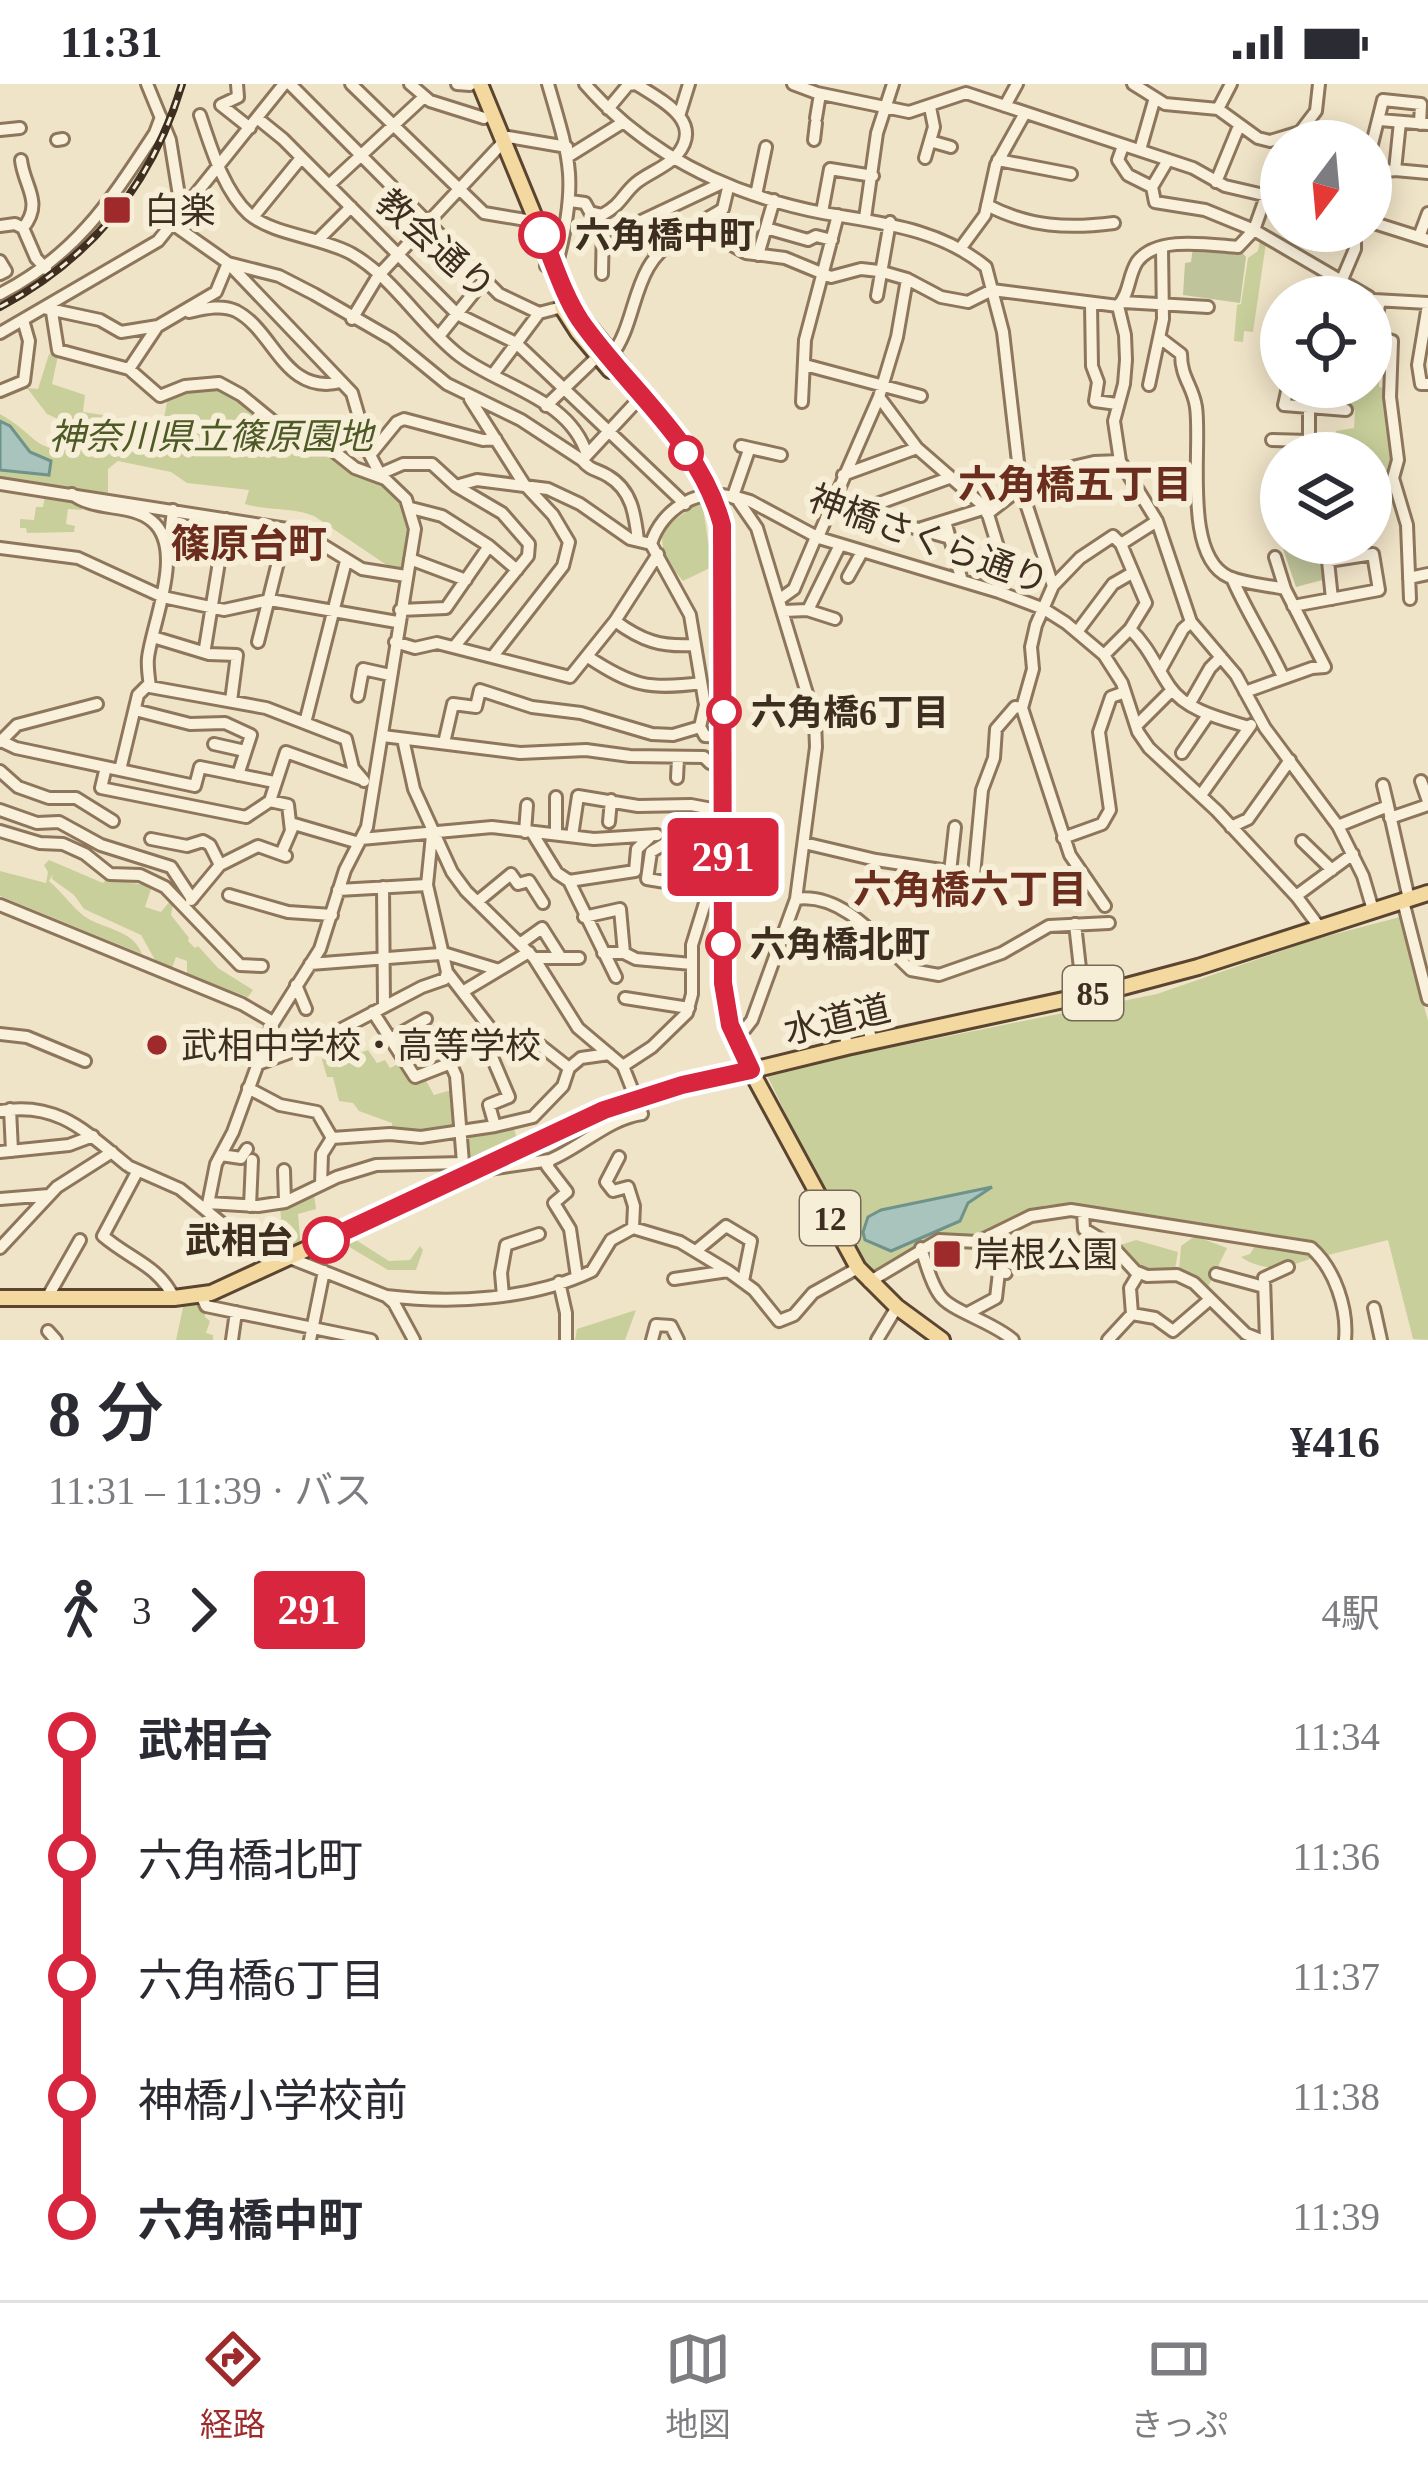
<!DOCTYPE html>
<html lang="ja">
<head>
<meta charset="utf-8">
<style>
  :root { --surface:#fff; --page:#f7f7f7; --text:#2b2b33; --muted:#7c7c81; --line:#e1e1e2; --accent:#9e2a2b }
  body { margin:0; font-family:"Times New Roman","Noto Sans JP",serif; background:var(--page); color:var(--text); height:100vh; display:flex; flex-direction:column; font-size:45px; white-space:nowrap }
  * { box-sizing:border-box; margin:0 }
  p { font-size:39px; color:var(--muted) }
  .icon { flex:none; width:66px; height:66px; fill:none; stroke:currentColor; stroke-width:2; stroke-linecap:round; stroke-linejoin:round }
  .map { position:relative; height:1256px; overflow:hidden }
  .details { display:flex; flex-direction:column; background:var(--surface); flex:1 }
  .details>* { flex:none }
  .badge { padding:0 24px; border-radius:9px; font-size:42px; line-height:78px }
  .needle { width:78px; rotate:196deg }
  .buttons { position:absolute; left:1260px; top:36px; display:grid; gap:24px }
  .buttons a { display:grid; place-items:center; width:132px; height:132px; border-radius:50%; background:var(--surface); box-shadow:0 6px 30px #0003; font-size:60px }
  .map>.badge { position:absolute; translate:-50% -50%; box-shadow:0 0 0 6px #fff }
  .legs { display:flex; align-items:center; gap:18px; height:132px; padding:0 48px; font-size:39px }
  .legs p { margin-inline-start:auto }
  .head { display:flex; align-items:center; justify-content:space-between; height:204px; padding:0 48px }
  h1 { font-size:66px; font-weight:600; line-height:90px }
  ul { padding:0 48px; list-style:none }
  li { display:flex; align-items:center; gap:42px; height:120px; font-size:45px }
  li i { display:grid; place-items:center; width:18px; height:100%; margin:0 15px; background:currentColor }
  li i::after { content:''; width:30px; height:30px; margin:-15px; border:9px solid; border-radius:50%; background:var(--surface) }
  li p { margin-inline-start:auto }
  li:first-child i { background:linear-gradient(#0000 50%,currentColor 0) }
  li:last-child i { background:linear-gradient(currentColor 50%,#0000 0) }
  .status { display:flex; justify-content:space-between; align-items:center; height:84px; padding:0 60px; background:var(--surface); direction:ltr }
  .status svg { height:33px; fill:currentColor }
  .dock { display:flex; justify-content:space-around; align-items:center; height:168px; border-top:3px solid var(--line); background:var(--surface); font-size:33px; color:var(--muted) }
  .dock a { display:grid; justify-items:center; gap:6px }
  .dock .active { color:var(--accent) }
  .map>svg:first-child { display:block }
  .green { fill:#c9cf9b }
  .cemetery { fill:#bfc49a }
  .water { fill:#a9c4bc; stroke:#6f938a; stroke-width:3 }
  .lines { fill:none; stroke-linecap:round; stroke-linejoin:round }
  .minor-casing { stroke:#8d765c; stroke-width:16 }
  .major-casing { stroke:#5b4430; stroke-width:20 }
  .minor { stroke:#faf1dc; stroke-width:10 }
  .major { stroke:#f3d9a0; stroke-width:14 }
  .rail-casing { stroke:#3d2e20; stroke-width:8 }
  .rail { stroke:#f7eed8; stroke-width:3; stroke-dasharray:9; stroke-linecap:butt }
  .line-1-casing { stroke:#fff; stroke-width:27 }
  .line-1 { stroke:#d7263d; stroke-width:18 }
  .poi-dot { fill:#9e2a2b; stroke:#f7eed8; stroke-width:4.5 }
  .stop-1-dot { fill:#fff; stroke:#d7263d; stroke-width:6 }
  .labels { text-anchor:middle; stroke-width:12; stroke-linejoin:round; paint-order:stroke }
  .shield { fill:#f7eed8; stroke:#756857; stroke-width:3 }
  .shield-label { font-size:33px; font-weight:bold; fill:#3d2e20 }
  .poi-label { font-size:36px; fill:#3d2e20; stroke:#f7eed8; text-anchor:start }
  .stop-label { font-size:36px; font-weight:bold; fill:#3d2e20; stroke:#f7eed8; text-anchor:start }
  .street-label { font-size:36px; fill:#3d2e20; stroke:#f7eed8 }
  .park-label { font-size:36px; font-style:italic; fill:#4d5a26; stroke:#f7eed8 }
  .neighbourhood-label { font-size:39px; font-weight:bold; fill:#6b2e1e; stroke:#f7eed8 }
</style>
</head>
<body>
<div class="status"><b>11:31</b><svg viewBox="0 0 49 12"><path d="M0 12V9h3v3zM5 12V6h3v6zM10 12V3h3v9zM15 12V0h3v12zM26 1h20v11H26zM47 4h2v5h-2z"/></svg></div>
<div class="map">
<svg width="1428" height="1256" viewBox="0 0 1428 1256">
  <rect width="100%" height="100%" fill="#f0e4c8"/>
  <path class="green" d="M1260,156L1266,159L1253,248L1244,247L1243,258L1234,257L1237,221L1241,220L1248,174L1258,167Z
    M49,270L58,272L52,300L85,311L83,328L163,340L168,312L193,302H218L308,353L347,385L386,400L402,417L409,437L410,456L402,485L391,484L314,432C292,423 268,427 245,420L249,406L187,399L171,388L118,377L108,385V412L0,397V330C40,352 32,372 88,364L77,363L75,343L47,330L27,304L38,305Z
    M1371,293L1379,295V303L1389,305L1397,376L1393,408L1378,409V420L1371,422V369H1340L1336,347L1354,344L1355,326L1339,323L1340,303H1371Z
    M45,412L72,415L82,422V426L68,425L66,440L75,442L74,448L27,449L26,444H20V435L34,436L36,423H43Z
    M702,417L712,483L683,497L664,474L661,445Z
    M49,776L103,799L106,795L152,802L145,823L161,828L170,817L173,820L171,831L189,854L188,857L195,864L198,862L218,884L253,906L248,913L187,890V877L176,873L172,884L155,876L141,851L84,825L74,811L52,795L53,790L49,797C61,807 73,824 84,832C104,846 133,845 142,870L0,812V787L46,799L48,788L44,781Z
    M1400,833L1428,937V1256L1413,1255L1388,1156L1328,1171L1314,1160L1072,1120L1046,1121L981,1153L925,1159L872,1188L843,1148L766,989L1157,910L1316,855Z
    M345,949L360,969L368,966L377,979L385,976L390,984L402,978L414,999L425,995L434,1011L455,1005L460,1044L421,1050L392,1047V1039L359,1027L353,1019L339,1017L333,993H327L322,976L330,957Z
    M513,1042L518,1057L466,1082V1049Z
    M314,1110L316,1125L298,1130L301,1164L284,1170L280,1122Z
    M348,1151L389,1177L410,1176L420,1162L423,1166L416,1186H388L346,1161L315,1177L304,1172Z
    M1195,1152L1227,1164L1207,1205L1179,1188L1181,1162Z
    M1136,1156L1178,1168L1175,1185L1140,1187L1117,1162Z
    M1257,1158C1272,1161 1304,1165 1314,1173C1290,1184 1264,1189 1241,1173L1250,1170Z
    M201,1216L206,1225L205,1233L210,1237L206,1249L213,1251V1256H176L184,1219Z
    M636,1226L625,1256H575L577,1245Z"/>
  <path class="cemetery" d="M1193,163L1240,166L1246,173L1240,219L1183,211L1185,179L1191,178Z
    M1289,459H1324L1318,463L1326,495L1296,503L1283,465L1289,464Z"/>
  <path class="water" d="M0,337L10,342L30,368L51,377L49,391L0,386Z
    M992,1103L968,1119L960,1137L891,1167L865,1156L863,1148L868,1133L881,1126Z"/>
  <g class="lines">
    <g class="minor-casing">
      <path id="minor" d="M147,0L170,56L182,130
        M237,0L238,13L221,21L250,44
        M290,0L499,210L539,229L562,223
        M351,0L484,129L526,136
        M410,0L430,17L484,34
        M457,0L470,1
        M585,0C647,71 731,111 823,129C880,139 939,144 986,183L1003,248L1021,404L1053,502L1036,541L1031,563L1033,585L1022,624L1070,771L1105,822
        M793,0L817,9L909,28L966,9L1193,84L1225,102L1281,115
        M1133,0L1165,20L1218,25L1258,54L1270,57L1300,48L1316,27L1319,0
        M1005,22L1017,0
        M608,25L628,1L636,0
        M1218,25L1231,0
        M680,29L689,0
        M200,31C211,63 223,106 249,130C273,151 322,153 352,170C394,194 421,242 460,272C501,303 570,314 587,371
        M257,34L283,55L457,230L516,259L685,420
        M816,34L820,10
        M1380,36L1428,40
        M0,46L20,44
        M57,56L63,55
        M814,56L816,39
        M930,57L951,63
        M1123,62L1118,76L1128,91L1152,103L1155,118L1205,126L1254,146L1369,213
        M1371,64L1383,16L1421,20L1420,40
        M1140,66L1154,17
        M569,72L622,39
        M925,74L934,43L930,23
        M21,76C24,103 44,118 23,144
        M998,76L1071,90
        M1395,86L1400,38
        M1371,89L1395,86L1428,89
        M1216,98L1239,42
        M329,101L424,13
        M1152,103L1168,76
        M756,111L766,63
        M570,117L585,119L590,128L602,131C622,120 622,111 636,99C648,89 667,83 677,71C705,37 661,16 636,0
        M987,121C1029,143 1068,145 1114,139
        M822,128L830,85L873,92
        M253,133L301,74
        M865,134L877,49L893,0
        M1371,138L1428,156
        M633,140L658,170
        M174,141L228,179L352,309L370,371L380,390L406,415L415,445L367,743L345,786L320,865L272,941L233,1048L216,1080L207,1125
        M696,141L746,169L785,174L831,193L861,185L879,187L907,195L941,213L968,218L992,206L1118,222C1130,209 1128,192 1137,178C1156,151 1210,161 1238,163L1254,146L1281,70
        M0,142L15,140L23,144L36,174L46,185
        M766,144L808,156L816,152L832,156
        M604,145L620,147L720,100
        M1419,153L1428,129
        M318,156L351,123
        M960,165L985,131L996,81L1025,29
        M758,171L774,116
        M0,177L6,187L0,190
        M546,182L558,175C578,97 570,75 548,0
        M602,190L603,140
        M1341,198L1355,165V147
        M0,210C76,171 109,119 155,49L161,33
        M877,212L890,138
        M1374,216L1428,219
        M1380,217L1372,251L1392,257L1390,313L1398,376L1393,394L1407,441L1410,515
        M1123,218L1208,223
        M1091,220L1092,282L1098,298L1095,317L1117,320
        M1428,221L1418,281L1421,300H1428
        M1118,222L1125,251L1126,276L1124,300L1114,337L1120,377L1157,437L1191,538L1236,591L1265,644L1338,742L1363,792L1373,826
        M44,224L100,236L121,248L158,242L216,208L228,179L279,192L314,210L392,255L447,300L521,336L582,376C591,387 597,385 608,392C632,406 635,431 638,456
        M52,228L58,266L129,285L160,312L185,302L219,299L241,311L274,338L311,349L355,384L385,395
        M189,228C203,225 221,220 236,227C275,247 284,312 341,298
        M352,235L378,192L508,53L567,63
        M0,249L158,157L284,0
        M439,252L485,195
        M1160,254L1181,270C1181,294 1193,302 1196,323C1202,363 1182,472 1229,493C1246,500 1267,501 1285,505L1325,583L1312,584L1245,608
        M611,272C631,247 632,212 648,184C663,157 697,141 723,125L728,104
        M805,281L921,312
        M129,285L157,243
        M494,289L539,229
        M1149,301L1163,235L1162,164
        M1288,303L1284,321L1346,326
        M0,307L24,297L29,257L23,236
        M879,313L917,364L986,424L1006,489L996,507
        M470,315L524,400L553,431L569,458L563,482L493,572
        M802,318L805,256L838,131
        M546,322L598,272
        M1272,356L1309,357V324
        M741,362L781,371
        M749,366L733,412L750,417L819,454L999,508L1044,525L1066,539L1104,571L1122,599L1138,648L1149,664L1217,727L1297,813L1320,844
        M370,371L397,338L404,335L483,356L496,355
        M585,373L637,317
        M380,390L403,380H432L456,402L502,429L529,460L528,472L454,563
        M843,391L917,364
        M1021,395L1094,378L1120,377
        M0,400L300,447L362,485L406,492
        M456,402L477,396L548,405L580,420L630,455L651,460L690,531L705,621L700,643L705,652L724,653
        M72,410C95,428 131,419 152,437C186,465 152,539 148,574C147,583 149,594 150,603L266,624L346,655L353,684L364,697
        M831,420L950,454
        M860,426L949,394
        M987,430L1021,404
        M945,437L962,497
        M922,444L986,424
        M170,452L173,426
        M818,453L879,313L897,253L907,195
        M1326,459L1328,477
        M651,460C661,425 701,400 737,415L757,444L815,636L816,663L796,815L752,936L745,945L734,949
        M1121,460L1157,437
        M489,462L517,486
        M0,464L78,474L163,513L224,526L270,516L397,538
        M1275,473L1285,505
        M410,475L466,496
        M848,493L862,468
        M1232,494C1247,529 1267,558 1283,593
        M1409,494L1428,490
        M1053,502L1080,474L1113,452L1121,460L1146,519L1130,545L1104,571
        M780,515L794,505L816,453
        M1293,522L1379,506L1373,470L1328,477L1332,515
        M400,526L446,524L489,462L442,432L411,424
        M808,526L840,461
        M784,527L807,526L835,535
        M615,537C642,557 661,563 694,561
        M1130,545C1149,563 1156,583 1170,603C1186,627 1223,635 1249,643
        M1077,548L1113,500L1132,489
        M153,553L209,570L237,571L231,617
        M258,558L286,446
        M395,558L415,564L437,559L570,593L615,537L658,470
        M205,564L226,435
        M588,573C632,602 649,606 701,599
        M1161,585L1183,545L1191,538
        M358,612L363,585L390,591
        M1190,619L1210,584L1221,573
        M135,626L190,640L225,639L251,651L238,691
        M305,639L346,477
        M1136,642L1171,607
        M383,652L520,669L586,666L630,672L704,673L710,679L724,681
        M403,655L414,705L452,788L466,807L534,874L578,944L623,982L642,1030C610,1034 581,1063 550,1076L547,1082L567,1108L554,1119L570,1145L577,1193
        M1,657L16,664L195,702L200,683L274,698
        M0,658L17,641L97,620
        M444,659L453,620L476,623L480,606L532,623L581,629L652,650L673,651L700,643
        M214,660L245,667
        M1182,669L1208,631
        M106,683L101,704L246,733L270,717
        M120,686L138,611L149,600
        M0,687L18,703L49,714H76L113,737
        M677,694L678,674
        M1421,697L1428,717
        M1383,701L1388,722
        M1201,711L1251,641
        M556,713V750
        M0,726L37,739L59,738L101,761L171,783L192,815
        M1390,734L1428,721
        M609,738L611,716
        M1338,742L1388,722L1409,815
        M1231,743L1248,735L1290,676
        M0,747L40,759L63,760L85,770L110,790L140,791L165,803L240,881L262,882
        M291,747L288,721L270,717L286,668L361,695
        M525,748L527,721
        M533,750L557,789L569,797L616,893
        M572,752L578,712L638,722L691,721L723,727
        M1063,754L1102,740L1110,726L1099,648L1111,613L1125,608
        M151,755L187,762L203,757L210,761L220,781
        M361,755L492,743L594,755L657,751
        M1302,757L1332,786
        M804,759L876,776L974,791L982,706L994,674L996,645L1015,623L1022,624
        M281,770L294,740L359,759
        M950,788L955,743
        M569,797L635,787L637,765L649,754
        M383,803L384,922
        M338,806L427,801
        M714,806L647,795L651,768L666,759L723,762
        M229,811L288,828L332,831
        M1296,812L1353,770
        M796,815C843,808 880,857 911,886L939,891L1002,869L1049,842L1109,839
        M191,816L220,781L258,762L286,772
        M1403,817L1428,915
        M477,818L511,790L518,800L529,797L543,819
        M0,821L242,920L273,938
        M584,833L620,825L624,869H603
        M1075,840L1083,911
        M521,859L542,844L561,874
        M440,868L499,886
        M624,869L636,875L692,880
        M534,874H579
        M310,880L440,870
        M296,901L306,925
        M464,907L529,868
        M625,914L689,924
        M373,928L415,993L451,979
        M823,929L841,925L847,963
        M844,929L859,926L873,957
        M0,950L27,953L85,977
        M392,954L426,935
        M536,958L569,984
        M401,967L437,949L456,992L463,1079
        M258,980L313,960L422,903L445,895L447,888L427,801L432,751
        M623,982L652,963L687,929L692,910V861L709,806
        M248,1004L280,1021L317,1028L332,1054
        M10,1025L12,1067
        M0,1027C57,1017 85,1047 127,1081
        M495,1042L533,1033L563,1002L569,984L581,974L609,970
        M0,1068L69,1061L93,1052
        M221,1071L241,1074L247,1065
        M619,1073L606,1098L613,1107L628,1103L634,1122L633,1144
        M130,1083L180,1105L235,1150L287,1175
        M284,1086L285,1118
        M482,1086L550,1076
        M137,1088L103,1152C131,1176 158,1181 174,1214
        M321,1100L322,1070L332,1054L390,1050L421,1053L495,1042L489,1021L509,1013L489,966L501,958L447,888
        M0,1115L49,1111
        M208,1119L258,1122L285,1118L337,1093L376,1081L463,1079L464,1090
        M250,1122L252,1076
        M1083,1128L1084,1145L1112,1162L1135,1187L1147,1192L1177,1191L1194,1199L1246,1250L1261,1256
        M0,1164L57,1103L112,1068
        M921,1164C926,1179 930,1197 939,1210C949,1227 992,1237 1013,1256
        M697,1166L726,1142L751,1157L743,1197
        M194,1167L230,1146
        M290,1174L386,1212L394,1219L414,1256
        M1216,1190L1264,1203
        M674,1195L728,1187L754,1206L779,1237L794,1231L813,1209L858,1184
        M559,1198L566,1229V1256
        M869,1198L939,1156L978,1158L1031,1132L1071,1126L1311,1164C1335,1185 1348,1225 1345,1256
        M201,1211L206,1222L371,1256
        M386,1212C453,1220 531,1216 592,1187L611,1156L633,1144L680,1158L728,1187
        M503,1212L501,1189L506,1161L539,1150
        M47,1214L80,1156
        M1374,1224L1381,1256
        M968,1229L996,1214L999,1188L1006,1189
        M1132,1230L1155,1234L1173,1247L1208,1217
        M48,1247L56,1256
        M232,1256L236,1228
        M310,1256L324,1187
        M652,1256L656,1241L671,1242L678,1256
        M877,1256L897,1223
        M1108,1256L1132,1230L1130,1204L1139,1189
        M1266,1256L1264,1194L1288,1183"/>
    </g>
    <g class="major-casing">
      <path id="major" d="M480,0L570,219L668,340L700,389L718,424L725,474L723,899L730,941L744,974L858,1184L897,1223L942,1256
        M562,223L578,248L610,286
        M0,1214H174L211,1209L634,1015L847,963L1119,904L1198,883L1428,809"/>
    </g>
    <use href="#minor" class="minor"/>
    <use href="#major" class="major"/>
    <g class="rail-casing">
      <path id="rail" d="M0,223C92,174 152,100 182,0"/>
    </g>
    <use href="#rail" class="rail"/>
  </g>
  <g class="lines">
    <g class="line-1-casing">
      <path id="line-1" d="M326,1156L604,1026L682,1001L751,986L730,941L723,899L722,441C700,358 627,304 580,236C563,210 554,179 542,151"/>
    </g>
    <use href="#line-1" class="line-1"/>
  </g>
  <g class="poi-dot">
    <rect x="102" y="111" width="30" height="30" rx="6"/>
    <circle cx="157" cy="961" r="12"/>
    <rect x="932" y="1155" width="30" height="30" rx="6"/>
  </g>
  <g class="stop-1-dot">
    <circle cx="542" cy="151" r="21"/>
    <circle cx="686" cy="369" r="15"/>
    <circle cx="724" cy="628" r="15"/>
    <circle cx="723" cy="860" r="15"/>
    <circle cx="326" cy="1156" r="21"/>
  </g>
  <g class="labels">
    <g class="shield">
      <rect x="1063" y="882" width="60" height="54" rx="9"/>
      <rect x="800" y="1107" width="60" height="54" rx="9"/>
    </g>
    <g class="shield-label">
      <text x="1093" y="921">85</text>
      <text x="830" y="1146">12</text>
    </g>
    <g class="poi-label">
      <text x="144" y="139">白楽</text>
      <text x="181" y="974">武相中学校・高等学校</text>
      <text x="974" y="1183">岸根公園</text>
    </g>
    <g class="stop-label">
      <text x="575" y="164">六角橋中町</text>
      <text x="751" y="641">六角橋6丁目</text>
      <text x="750" y="873">六角橋北町</text>
      <text x="293" y="1169" text-anchor="end">武相台</text>
    </g>
    <g class="street-label">
      <text transform="translate(436 160) rotate(42)" y="13">教会通り</text>
      <text transform="translate(929 455) rotate(20)" y="13">神橋さくら通り</text>
      <text transform="translate(837 935) rotate(-13)" y="13">水道道</text>
    </g>
    <g class="park-label">
      <text x="211" y="365">神奈川県立篠原園地</text>
    </g>
    <g class="neighbourhood-label">
      <text x="1075" y="414">六角橋五丁目</text>
      <text x="249" y="473">篠原台町</text>
      <text x="970" y="819">六角橋六丁目</text>
    </g>
  </g>
</svg>
<div class="buttons">
<a><svg class="needle" viewBox="-14 -14 28 28"><path d="M0-13l5 13h-10z" fill="#e53935"/><path d="M0 13l5-13h-10z" fill="#7c7c81"/></svg></a>
<a><svg class="icon" aria-label="locate" viewBox="0 0 24 24"><circle cx="12" cy="12" r="6"/><path d="M12 2v4M12 18v4M2 12h4M18 12h4"/></svg></a>
<a><svg class="icon" aria-label="layers" viewBox="0 0 24 24"><path d="M12 4l9 5-9 5-9-5zM3 14l9 5 9-5"/></svg></a>
</div>
<b class="badge" style="left:723px;top:773px;background:#d7263d;color:#fff">291</b>
</div>
<section class="details">
<div class="head"><div><h1>8 分</h1><p>11:31 – 11:39 · バス</p></div><b>¥416</b></div>
<div class="legs"><svg class="icon" aria-label="walk" viewBox="0 0 24 24"><circle cx="13" cy="4" r="2"/><path d="M13 8l-2 6 4 7M11 14l-3 7M7 12l3-4h3l4 4"/></svg>3<svg class="icon" aria-label="forward" viewBox="0 0 24 24"><path d="M9 5l7 7-7 7"/></svg><b class="badge" style="background:#d7263d;color:#fff">291</b><p>4駅</p></div>
<ul>
<li><i style="color:#d7263d"></i><b>武相台</b><p>11:34</p></li>
<li><i style="color:#d7263d"></i><span>六角橋北町</span><p>11:36</p></li>
<li><i style="color:#d7263d"></i><span>六角橋6丁目</span><p>11:37</p></li>
<li><i style="color:#d7263d"></i><span>神橋小学校前</span><p>11:38</p></li>
<li><i style="color:#d7263d"></i><b>六角橋中町</b><p>11:39</p></li>
</ul>
</section>
<nav class="dock">
<a class="active"><svg class="icon" aria-label="directions" viewBox="0 0 24 24"><path d="M12 3l9 9-9 9-9-9zM9 14v-3h6M13 9l2 2-2 2"/></svg>経路</a>
<a><svg class="icon" aria-label="map" viewBox="0 0 24 24"><path d="M3 6l6-2 6 2 6-2v14l-6 2-6-2-6 2zM9 4v14M15 6v14"/></svg>地図</a>
<a><svg class="icon" aria-label="tickets" viewBox="0 0 24 24"><path d="M3 7h18v10H3zM15 7v10"/></svg>きっぷ</a>
</nav>
</body>
</html>
